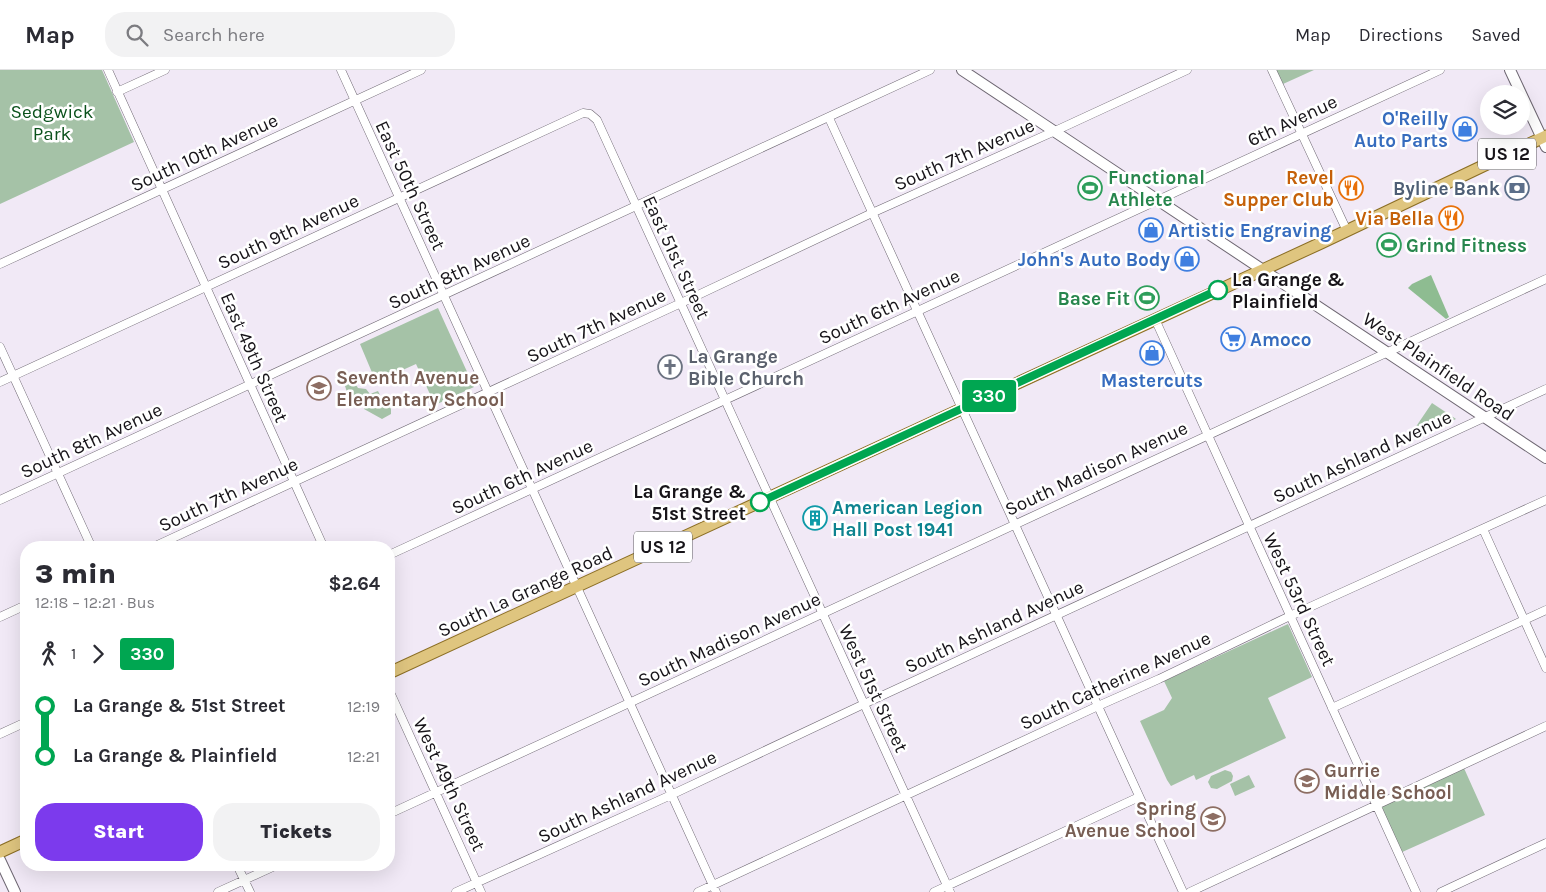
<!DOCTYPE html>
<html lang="en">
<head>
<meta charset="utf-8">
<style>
  :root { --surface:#fff; --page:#f2f2f3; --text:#2b2b33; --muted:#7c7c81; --line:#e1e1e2; --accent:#7c3aed }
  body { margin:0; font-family:Karla,sans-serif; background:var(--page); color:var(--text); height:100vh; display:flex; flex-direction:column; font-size:19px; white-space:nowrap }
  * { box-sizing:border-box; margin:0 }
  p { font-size:16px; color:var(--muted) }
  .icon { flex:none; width:28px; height:28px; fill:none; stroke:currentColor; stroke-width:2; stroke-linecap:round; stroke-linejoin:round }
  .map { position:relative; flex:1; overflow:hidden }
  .drawer { position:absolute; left:20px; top:471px; width:375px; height:330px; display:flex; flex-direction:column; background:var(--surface); border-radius:20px; box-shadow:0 5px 20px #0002 }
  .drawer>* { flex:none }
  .badge { padding:0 10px; border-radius:4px; font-size:18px; line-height:32px }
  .buttons { position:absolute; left:1480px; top:15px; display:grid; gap:10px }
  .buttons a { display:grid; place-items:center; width:50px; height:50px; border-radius:50%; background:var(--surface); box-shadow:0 5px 20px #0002; font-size:25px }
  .map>.badge { position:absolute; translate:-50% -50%; box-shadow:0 0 0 2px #fff }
  .legs { display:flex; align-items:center; gap:8px; height:55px; padding:0 15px; font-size:16px }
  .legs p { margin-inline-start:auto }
  .head { display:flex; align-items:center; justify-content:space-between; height:85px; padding:0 15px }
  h1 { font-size:28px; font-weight:800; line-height:38px }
  .action { display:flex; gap:10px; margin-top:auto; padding:10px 15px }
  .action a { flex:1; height:58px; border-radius:20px; background:var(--accent); color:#fff; font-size:20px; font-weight:800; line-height:58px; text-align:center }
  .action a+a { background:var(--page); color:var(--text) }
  ul { padding:0 15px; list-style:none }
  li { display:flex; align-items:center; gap:18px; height:50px; font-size:19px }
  li i { display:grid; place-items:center; width:8px; height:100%; margin:0 6px; background:currentColor }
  li i::after { content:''; width:12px; height:12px; margin:-6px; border:4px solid; border-radius:50%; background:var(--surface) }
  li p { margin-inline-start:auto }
  li:first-child i { background:linear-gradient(#0000 50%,currentColor 0) }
  li:last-child i { background:linear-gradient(currentColor 50%,#0000 0) }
  header { display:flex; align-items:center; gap:30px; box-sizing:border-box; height:70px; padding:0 25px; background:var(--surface); border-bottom:1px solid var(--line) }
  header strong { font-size:24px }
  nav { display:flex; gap:28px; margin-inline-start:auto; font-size:18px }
  .search { width:350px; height:45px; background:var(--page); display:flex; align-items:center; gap:12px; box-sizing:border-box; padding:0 18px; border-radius:20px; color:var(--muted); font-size:19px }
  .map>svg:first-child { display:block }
  .green { fill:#a5c2a7 }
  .forest { fill:#8ebc91 }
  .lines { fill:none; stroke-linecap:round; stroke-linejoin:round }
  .minor-casing { stroke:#6e6772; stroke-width:9 }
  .secondary-casing { stroke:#6e6772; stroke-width:12 }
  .primary-casing { stroke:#8b6e24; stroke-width:13 }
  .minor { stroke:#fff; stroke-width:8 }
  .secondary { stroke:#fff; stroke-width:10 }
  .primary { stroke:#dfc57f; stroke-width:11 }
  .line-1-casing { stroke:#fff; stroke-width:11 }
  .line-1 { stroke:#00a651; stroke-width:8 }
  .stop-1-dot { fill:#fff; stroke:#00a651; stroke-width:2.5 }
  .labels { text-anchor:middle; stroke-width:5; stroke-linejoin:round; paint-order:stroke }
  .shield { fill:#fff; stroke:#5d5a5e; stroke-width:1 }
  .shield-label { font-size:18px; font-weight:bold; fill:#171419 }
  .park-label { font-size:19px; fill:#0b521c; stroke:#fff }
  .shop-label { font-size:19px; font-weight:bold; fill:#366cbe; stroke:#fff; text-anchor:end }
  .street-label { font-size:19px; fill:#171419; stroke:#fff }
  .leisure-label { font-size:19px; font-weight:bold; fill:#27864d; stroke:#fff; text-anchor:start }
  .food-label { font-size:19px; font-weight:bold; fill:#c56008; stroke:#fff; text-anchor:end }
  .service-label { font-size:19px; font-weight:bold; fill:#4e5e75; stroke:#fff; text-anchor:end }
  .stop-label { font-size:19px; font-weight:bold; fill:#171419; stroke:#fff; text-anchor:start }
  .worship-label { font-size:19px; font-weight:bold; fill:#5b616d; stroke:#fff; text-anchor:start }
  .education-label { font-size:19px; font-weight:bold; fill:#785e54; stroke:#fff; text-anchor:start }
  .culture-label { font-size:19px; font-weight:bold; fill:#0d838f; stroke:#fff; text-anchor:start }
</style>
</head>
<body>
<header>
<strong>Map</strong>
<div class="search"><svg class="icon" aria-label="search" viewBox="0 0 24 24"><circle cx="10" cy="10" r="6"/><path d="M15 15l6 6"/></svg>Search here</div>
<nav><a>Map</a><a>Directions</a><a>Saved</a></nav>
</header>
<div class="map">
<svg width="1546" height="822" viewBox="0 0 1546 822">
  <rect width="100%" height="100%" fill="#f1e9f6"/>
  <path class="green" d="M0,0H102L134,72L0,134Z
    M1276,0H1314L1283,14Z
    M438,238L474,317L435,335L416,294L376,312L360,274Z
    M353,310L358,318L366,319L370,324L378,321L383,331H385L391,339V344L382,349L364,339L362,330L356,328H349L345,316L346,313Z
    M1432,333L1456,349L1419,366L1413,361Z
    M1288,554L1312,607L1268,628L1286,668L1196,710L1194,705L1171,716L1167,710L1140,651L1164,640L1172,628L1164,611Z
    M1463,696L1485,745L1400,783L1378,735Z
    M1225,700L1231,702L1233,706L1232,711L1217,719L1211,718L1208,712L1211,706Z
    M1249,705L1255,717L1235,726L1230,714Z"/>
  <path class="forest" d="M1431,205L1449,247L1446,249L1408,218L1412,214Z"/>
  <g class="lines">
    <g class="minor-casing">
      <path id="minor" d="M108,0L324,478
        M341,0L716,822
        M1272,0L1347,161
        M117,22L165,0
        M829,48L1183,822
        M0,194L421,0
        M1155,249L1416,822
        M0,277L92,478
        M0,312L583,43L590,44L597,50L950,822
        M0,430L930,0
        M1483,459L1546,598
        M151,478L681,233L872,143L1055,61L1187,0
        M389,485L1440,0
        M0,547L26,535
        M389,620L481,822
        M1332,638L1546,540
        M0,664L26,652
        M389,744L1546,209
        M237,795L250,822
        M218,822L277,795
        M456,822L671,725L864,634L1546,319
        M698,822L1098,636L1159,609L1290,546L1546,430
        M934,822L1139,727
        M1190,822L1546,656
        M1441,822L1546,773"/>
    </g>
    <g class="secondary-casing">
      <path id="secondary" d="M962,0L1546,388
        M1510,0L1546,77
        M0,790L15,822"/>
    </g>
    <g class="primary-casing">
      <path id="primary" d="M389,603L1321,173L1546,66
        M0,782L26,770"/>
    </g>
    <use href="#minor" class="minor"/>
    <use href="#secondary" class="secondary"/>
    <use href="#primary" class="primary"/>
  </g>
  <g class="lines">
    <g class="line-1-casing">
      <path id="line-1" d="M760,432L1218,220"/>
    </g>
    <use href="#line-1" class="line-1"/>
  </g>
  <defs>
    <g id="shop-ring" transform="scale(1.25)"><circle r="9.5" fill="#fff" stroke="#3f7fe0" stroke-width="1.5"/><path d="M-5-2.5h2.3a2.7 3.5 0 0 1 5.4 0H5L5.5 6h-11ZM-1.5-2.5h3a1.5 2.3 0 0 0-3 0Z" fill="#3f7fe0"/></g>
    <g id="stadium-ring" transform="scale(1.25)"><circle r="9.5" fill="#fff" stroke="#2e9e5b" stroke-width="1.5"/><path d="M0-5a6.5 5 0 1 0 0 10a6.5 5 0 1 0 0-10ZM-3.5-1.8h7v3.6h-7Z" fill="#2e9e5b"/></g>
    <g id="restaurant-ring" transform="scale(1.25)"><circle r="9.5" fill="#fff" stroke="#e8710a" stroke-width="1.5"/><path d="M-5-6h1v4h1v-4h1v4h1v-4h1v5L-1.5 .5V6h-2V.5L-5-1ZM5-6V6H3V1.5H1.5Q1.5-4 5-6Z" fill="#e8710a"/></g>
    <g id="bank-ring" transform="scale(1.25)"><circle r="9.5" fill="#fff" stroke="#5c6f8a" stroke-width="1.5"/><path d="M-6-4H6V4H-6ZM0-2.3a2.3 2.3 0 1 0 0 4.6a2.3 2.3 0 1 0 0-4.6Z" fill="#5c6f8a"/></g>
    <g id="supermarket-ring" transform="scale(1.25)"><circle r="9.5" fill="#fff" stroke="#3f7fe0" stroke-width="1.5"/><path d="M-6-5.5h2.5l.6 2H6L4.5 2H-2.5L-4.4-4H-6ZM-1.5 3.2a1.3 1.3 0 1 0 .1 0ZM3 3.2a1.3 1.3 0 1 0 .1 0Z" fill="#3f7fe0"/></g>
    <g id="church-ring" transform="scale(1.25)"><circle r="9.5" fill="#fff" stroke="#6b7280" stroke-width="1.5"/><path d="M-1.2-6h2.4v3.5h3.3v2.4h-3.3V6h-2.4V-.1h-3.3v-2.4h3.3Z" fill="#6b7280"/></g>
    <g id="school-ring" transform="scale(1.25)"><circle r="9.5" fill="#fff" stroke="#8d6e63" stroke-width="1.5"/><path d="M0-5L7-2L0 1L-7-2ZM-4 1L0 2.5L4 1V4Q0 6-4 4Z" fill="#8d6e63"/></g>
    <g id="building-ring" transform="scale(1.25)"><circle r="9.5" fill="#fff" stroke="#0f9aa8" stroke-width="1.5"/><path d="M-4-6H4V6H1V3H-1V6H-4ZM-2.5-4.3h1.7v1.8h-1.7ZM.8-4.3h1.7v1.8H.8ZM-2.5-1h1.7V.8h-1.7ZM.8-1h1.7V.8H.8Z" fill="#0f9aa8"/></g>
  </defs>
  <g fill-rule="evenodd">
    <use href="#shop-ring" x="1465" y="59"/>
    <use href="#stadium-ring" x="1090" y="118"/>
    <use href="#restaurant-ring" x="1351" y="118"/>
    <use href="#bank-ring" x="1517" y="118"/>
    <use href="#restaurant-ring" x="1451" y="148"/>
    <use href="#shop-ring" x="1151" y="160"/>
    <use href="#stadium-ring" x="1389" y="175"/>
    <use href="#shop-ring" x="1187" y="189"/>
    <use href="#stadium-ring" x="1147" y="228"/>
    <use href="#supermarket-ring" x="1233" y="269"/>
    <use href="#shop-ring" x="1152" y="283"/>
    <use href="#church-ring" x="670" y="297"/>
    <use href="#school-ring" x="319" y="318"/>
    <use href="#building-ring" x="815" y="448"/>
    <use href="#school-ring" x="1307" y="711"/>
    <use href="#school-ring" x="1213" y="749"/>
  </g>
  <g class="stop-1-dot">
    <circle cx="1218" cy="220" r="9"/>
    <circle cx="760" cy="432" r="9"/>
  </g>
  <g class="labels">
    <g class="shield">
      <rect x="1478" y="68.5" width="58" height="31" rx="4"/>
      <rect x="634" y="461.5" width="58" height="31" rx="4"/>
    </g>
    <g class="shield-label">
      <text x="1507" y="90">US 12</text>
      <text x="663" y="483">US 12</text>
    </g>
    <g class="park-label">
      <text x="52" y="48">Sedgwick<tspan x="52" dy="22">Park</tspan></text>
    </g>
    <g class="shop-label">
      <text x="1448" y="55">O'Reilly<tspan x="1448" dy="22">Auto Parts</tspan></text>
      <text x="1168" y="167" text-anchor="start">Artistic Engraving</text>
      <text x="1170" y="196">John's Auto Body</text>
      <text x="1250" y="276" text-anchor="start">Amoco</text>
      <text x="1152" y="317" text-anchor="middle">Mastercuts</text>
    </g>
    <g class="street-label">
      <text transform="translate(1292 50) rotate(-25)" y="7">6th Avenue</text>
      <text transform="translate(204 82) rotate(-25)" y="7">South 10th Avenue</text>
      <text transform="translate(964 84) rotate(-24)" y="7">South 7th Avenue</text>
      <text transform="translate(411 115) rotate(65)" y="7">East 50th Street</text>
      <text transform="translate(288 161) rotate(-25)" y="7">South 9th Avenue</text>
      <text transform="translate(677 187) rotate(65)" y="7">East 51st Street</text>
      <text transform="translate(459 201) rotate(-25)" y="7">South 8th Avenue</text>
      <text transform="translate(889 236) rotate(-25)" y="7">South 6th Avenue</text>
      <text transform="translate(596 255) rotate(-25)" y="7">South 7th Avenue</text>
      <text transform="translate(255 287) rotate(66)" y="7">East 49th Street</text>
      <text transform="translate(1439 296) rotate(34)" y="7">West Plainfield Road</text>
      <text transform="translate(91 370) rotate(-25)" y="7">South 8th Avenue</text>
      <text transform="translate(1362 386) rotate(-25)" y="7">South Ashland Avenue</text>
      <text transform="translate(1096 398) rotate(-25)" y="7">South Madison Avenue</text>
      <text transform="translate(522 406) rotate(-25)" y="7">South 6th Avenue</text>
      <text transform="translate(228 424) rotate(-25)" y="7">South 7th Avenue</text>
      <text transform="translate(525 521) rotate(-25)" y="7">South La Grange Road</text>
      <text transform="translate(1300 529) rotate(65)" y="7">West 53rd Street</text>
      <text transform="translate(994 556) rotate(-25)" y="7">South Ashland Avenue</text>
      <text transform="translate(729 569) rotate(-25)" y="7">South Madison Avenue</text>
      <text transform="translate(1115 610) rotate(-25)" y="7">South Catherine Avenue</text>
      <text transform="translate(874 618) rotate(65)" y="7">West 51st Street</text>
      <text transform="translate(450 714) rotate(65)" y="7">West 49th Street</text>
      <text transform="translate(627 726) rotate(-25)" y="7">South Ashland Avenue</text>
    </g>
    <g class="leisure-label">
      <text x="1108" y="114">Functional<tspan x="1108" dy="22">Athlete</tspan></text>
      <text x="1406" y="182">Grind Fitness</text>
      <text x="1130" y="235" text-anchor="end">Base Fit</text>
    </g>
    <g class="food-label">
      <text x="1334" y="114">Revel<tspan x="1334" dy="22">Supper Club</tspan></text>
      <text x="1434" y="155">Via Bella</text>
    </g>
    <g class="service-label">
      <text x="1500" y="125">Byline Bank</text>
    </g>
    <g class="stop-label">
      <text x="1232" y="216">La Grange &amp;<tspan x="1232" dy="22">Plainfield</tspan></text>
      <text x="746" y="428" text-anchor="end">La Grange &amp;<tspan x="746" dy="22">51st Street</tspan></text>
    </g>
    <g class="worship-label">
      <text x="688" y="293">La Grange<tspan x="688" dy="22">Bible Church</tspan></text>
    </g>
    <g class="education-label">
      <text x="336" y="314">Seventh Avenue<tspan x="336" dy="22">Elementary School</tspan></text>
      <text x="1324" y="707">Gurrie<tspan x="1324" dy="22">Middle School</tspan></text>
      <text x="1196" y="745" text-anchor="end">Spring<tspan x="1196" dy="22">Avenue School</tspan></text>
    </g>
    <g class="culture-label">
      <text x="832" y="444">American Legion<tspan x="832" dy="22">Hall Post 1941</tspan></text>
    </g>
  </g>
</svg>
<div class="buttons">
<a><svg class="icon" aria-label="layers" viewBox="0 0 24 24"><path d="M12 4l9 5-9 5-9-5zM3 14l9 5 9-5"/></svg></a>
</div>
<b class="badge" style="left:989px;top:326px;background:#00a651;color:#fff">330</b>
<section class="drawer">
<div class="head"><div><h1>3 min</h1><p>12:18 – 12:21 · Bus</p></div><b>$2.64</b></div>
<div class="legs"><svg class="icon" aria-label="walk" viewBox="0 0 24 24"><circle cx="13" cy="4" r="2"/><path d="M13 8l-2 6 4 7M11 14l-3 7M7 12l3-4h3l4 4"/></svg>1<svg class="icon" aria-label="forward" viewBox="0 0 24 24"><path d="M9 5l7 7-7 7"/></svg><b class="badge" style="background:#00a651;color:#fff">330</b></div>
<ul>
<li><i style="color:#00a651"></i><b>La Grange &amp; 51st Street</b><p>12:19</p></li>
<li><i style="color:#00a651"></i><b>La Grange &amp; Plainfield</b><p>12:21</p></li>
</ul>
<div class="action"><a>Start</a><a>Tickets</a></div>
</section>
</div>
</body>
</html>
